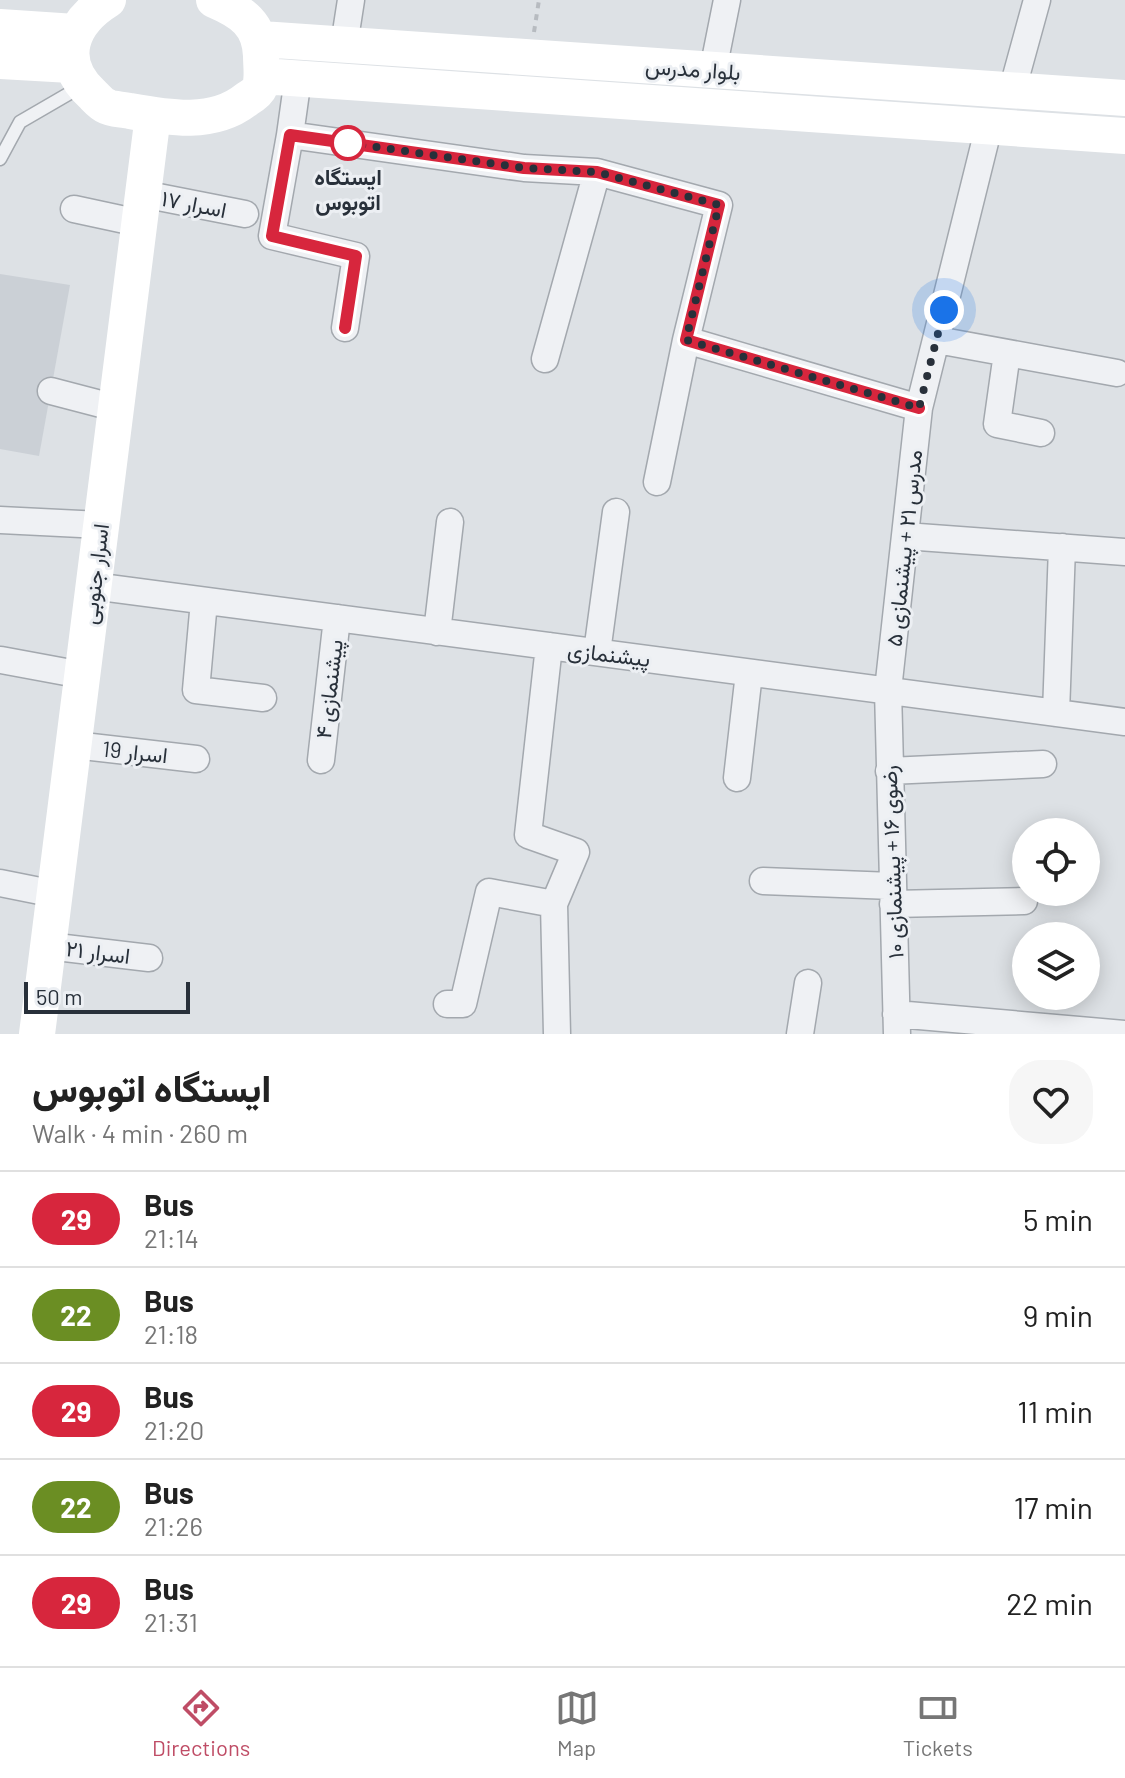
<!DOCTYPE html>
<html lang="en">
<head>
<meta charset="utf-8">
<style>
  :root { --surface:#fff; --page:#f6f6f6; --text:#222; --muted:#767676; --line:#e0e0e0; --accent:#bf4d66 }
  body { margin:0; font-family:Barlow,Vazirmatn,sans-serif; background:var(--page); color:var(--text); height:100vh; display:flex; flex-direction:column; font-size:30px; white-space:nowrap }
  * { box-sizing:border-box; margin:0 }
  p { font-size:26px; color:var(--muted) }
  .icon { flex:none; width:44px; height:44px; fill:none; stroke:currentColor; stroke-width:2; stroke-linecap:round; stroke-linejoin:round }
  .map { position:relative; height:1034px; overflow:hidden }
  .side { display:flex; flex-direction:column; background:var(--surface); flex:1 }
  .side>* { flex:none }
  .badge { padding:0 16px; border-radius:26px; font-size:28px; line-height:52px }
  .fabs { position:absolute; left:1012px; top:818px; display:grid; gap:16px }
  .fabs a { display:grid; place-items:center; width:88px; height:88px; border-radius:50%; background:var(--surface); box-shadow:0 4px 20px #0003; font-size:40px }
  .scale { position:absolute; left:24px; bottom:20px; width:166px; box-sizing:border-box; padding-left:8px; border:4px solid #28303a; border-top:0; font-size:22px; line-height:28px; white-space:nowrap; color:#28303a; -webkit-text-stroke:6px #eceff3; paint-order:stroke }
  .you { position:absolute; width:40px; height:40px; margin:-20px; border:6px solid #fff; border-radius:50%; background:#1a73e8; box-shadow:0 0 0 12px #1a73e833 }
  .map>.badge { position:absolute; translate:-50% -50%; box-shadow:0 0 0 4px #fff }
  .round { display:grid; place-items:center; flex:none; width:84px; height:84px; border-radius:32px; background:var(--page) }
  .head { display:flex; align-items:center; justify-content:space-between; height:136px; padding:0 32px }
  h1 { font-size:38px; font-weight:800; line-height:60px }
  ul { padding:0; list-style:none }
  li { display:flex; align-items:center; gap:24px; height:96px; padding:0 32px; border-top:2px solid var(--line) }
  li div { flex:1 }
  li b { display:block; font-size:30px }
  li em { font-style:normal }
  li .badge { min-width:88px; font-weight:700; text-align:center }
  .dock { display:flex; justify-content:space-around; align-items:center; height:112px; border-top:2px solid var(--line); background:var(--surface); font-size:22px; color:var(--muted) }
  .dock a { display:grid; justify-items:center; gap:4px }
  .dock .active { color:var(--accent) }
  .map>svg:first-child { display:block }
  .built { fill:#cbd0d6 }
  .lines { fill:none; stroke-linecap:round; stroke-linejoin:round }
  .service-casing { stroke:#a3a8ae; stroke-width:15 }
  .minor-casing { stroke:#a3a8ae; stroke-width:29 }
  .path { stroke:#b7bbc0; stroke-width:4; stroke-dasharray:6 6; stroke-linecap:butt }
  .service { stroke:#eff1f4; stroke-width:12 }
  .minor { stroke:#eff1f4; stroke-width:26 }
  .secondary { stroke:#fff; stroke-width:36 }
  .line-casing { stroke:#fff; stroke-width:18 }
  .line { stroke:#d7263d; stroke-width:12 }
  .walk { stroke:#28303a; stroke-width:8; stroke-dasharray:0 14.4 }
  .stop-dot { fill:#fff; stroke:#d7263d; stroke-width:4 }
  .labels { text-anchor:middle; stroke-width:6; stroke-linejoin:round; paint-order:stroke }
  .street-label { font-size:22px; fill:#28303a; stroke:#eceff3 }
  .stop-label { font-size:22px; font-weight:bold; fill:#28303a; stroke:#eceff3 }
</style>
</head>
<body>
<div class="map">
<svg width="1125" height="1034" viewBox="0 0 1125 1034">
  <rect width="100%" height="100%" fill="#dde1e5"/>
  <path class="built" d="M0,274L70,285L39,456L0,449Z"/>
  <g class="lines">
    <g class="service-casing">
      <path id="service" d="M0,159L20,122L82,86"/>
    </g>
    <g class="minor-casing">
      <path id="minor" d="M344,45L351,0
        M713,70L727,0
        M1012,91L1037,0
        M290,135L298,78
        M143,194L245,214
        M74,209L139,223
        M345,328L356,256L272,236L290,135L524,168L597,172
        M937,340L1117,373
        M1007,353L997,424L1041,433
        M545,359L597,172L719,205L686,340L919,408
        M51,391L116,408
        M657,482L686,340
        M0,520L101,525
        M905,536L1125,552
        M93,586L1125,722
        M204,601L196,690L263,698
        M437,632L450,522
        M549,646L528,835L576,852L554,904L557,1034
        M597,652L616,512
        M1,660L82,675
        M1056,713L1062,547
        M74,745L196,759
        M321,760L337,618
        M889,771L1043,764
        M737,778L749,673
        M763,881L892,886
        M0,883L55,894
        M893,904L1024,901
        M48,946L149,958
        M447,1004H463L489,892L554,904
        M896,1014L1125,1034
        M800,1034L808,983
        M897,1034L888,690L919,408L989,126"/>
    </g>
    <path class="path" d="M534,32L539,0"/>
    <use href="#service" class="service"/>
    <use href="#minor" class="minor"/>
    <path class="secondary" d="M108,0C71,23 56,61 92,94C96,98 101,104 106,106C112,110 123,109 130,111C169,118 214,126 247,99C252,96 258,92 260,87C263,77 261,66 261,56C260,24 242,12 214,0
      M0,27L75,32
      M261,39L1125,98
      M0,61L71,65
      M262,76L1125,136
      M37,1034L153,115"/>
  </g>
  <g class="lines">
    <g class="line-casing">
      <path id="line" d="M345,328L356,256L272,236L290,135L524,168L597,172L719,205L686,340L919,408"/>
    </g>
    <use href="#line" class="line"/>
    <path class="walk" d="M348,143L524,168L597,172L719,205L686,340L919,408L944,310"/>
  </g>
  <circle class="stop-dot" cx="348" cy="143" r="16"/>
  <g class="labels">
    <g class="street-label">
      <text transform="translate(693 69) rotate(4)" y="8">بلوار مدرس</text>
      <text transform="translate(194 204) rotate(11)" y="8">اسرار ۱۷</text>
      <text transform="translate(904 548) rotate(-84)" y="8">مدرس ۲۱ + پیشنمازی ۵</text>
      <text transform="translate(95 574) rotate(-83)" y="8">اسرار جنوبی</text>
      <text transform="translate(609 654) rotate(7)" y="8">پیشنمازی</text>
      <text transform="translate(329 689) rotate(-83)" y="8">پیشنمازی ۴</text>
      <text transform="translate(135 752) rotate(6)" y="8">اسرار 19</text>
      <text transform="translate(892 862) rotate(-92)" y="8">رضوی ۱۶ + پیشنمازی ۱۰</text>
      <text transform="translate(98 952) rotate(7)" y="8">اسرار ۲۱</text>
    </g>
    <g class="stop-label">
      <text x="348" y="185">ایستگاه<tspan x="348" dy="25">اتوبوس</tspan></text>
    </g>
  </g>
</svg>
<div class="fabs">
<a><svg class="icon" aria-label="locate" viewBox="0 0 24 24"><circle cx="12" cy="12" r="6"/><path d="M12 2v4M12 18v4M2 12h4M18 12h4"/></svg></a>
<a><svg class="icon" aria-label="layers" viewBox="0 0 24 24"><path d="M12 4l9 5-9 5-9-5zM3 14l9 5 9-5"/></svg></a>
</div>
<div class="scale">50 m</div>
<div class="you" style="left:944px;top:310px"></div>
</div>
<section class="side">
<div class="head"><div><h1>ایستگاه اتوبوس</h1><p>Walk · 4 min · 260 m</p></div><a class="round"><svg class="icon" aria-label="heart" viewBox="0 0 24 24"><path d="M12 20l-8-8c-3-5 5-10 8-4 3-6 11-1 8 4z"/></svg></a></div>
<ul>
<li><span class="badge" style="background:#d7263d;color:#fff">29</span><div><b>Bus</b><p>21:14</p></div><em>5 min</em></li>
<li><span class="badge" style="background:#6b8e23;color:#fff">22</span><div><b>Bus</b><p>21:18</p></div><em>9 min</em></li>
<li><span class="badge" style="background:#d7263d;color:#fff">29</span><div><b>Bus</b><p>21:20</p></div><em>11 min</em></li>
<li><span class="badge" style="background:#6b8e23;color:#fff">22</span><div><b>Bus</b><p>21:26</p></div><em>17 min</em></li>
<li><span class="badge" style="background:#d7263d;color:#fff">29</span><div><b>Bus</b><p>21:31</p></div><em>22 min</em></li>
</ul>
</section>
<nav class="dock">
<a class="active"><svg class="icon" aria-label="directions" viewBox="0 0 24 24"><path d="M12 3l9 9-9 9-9-9zM9 14v-3h6M13 9l2 2-2 2"/></svg>Directions</a>
<a><svg class="icon" aria-label="map" viewBox="0 0 24 24"><path d="M3 6l6-2 6 2 6-2v14l-6 2-6-2-6 2zM9 4v14M15 6v14"/></svg>Map</a>
<a><svg class="icon" aria-label="tickets" viewBox="0 0 24 24"><path d="M3 7h18v10H3zM15 7v10"/></svg>Tickets</a>
</nav>
</body>
</html>
